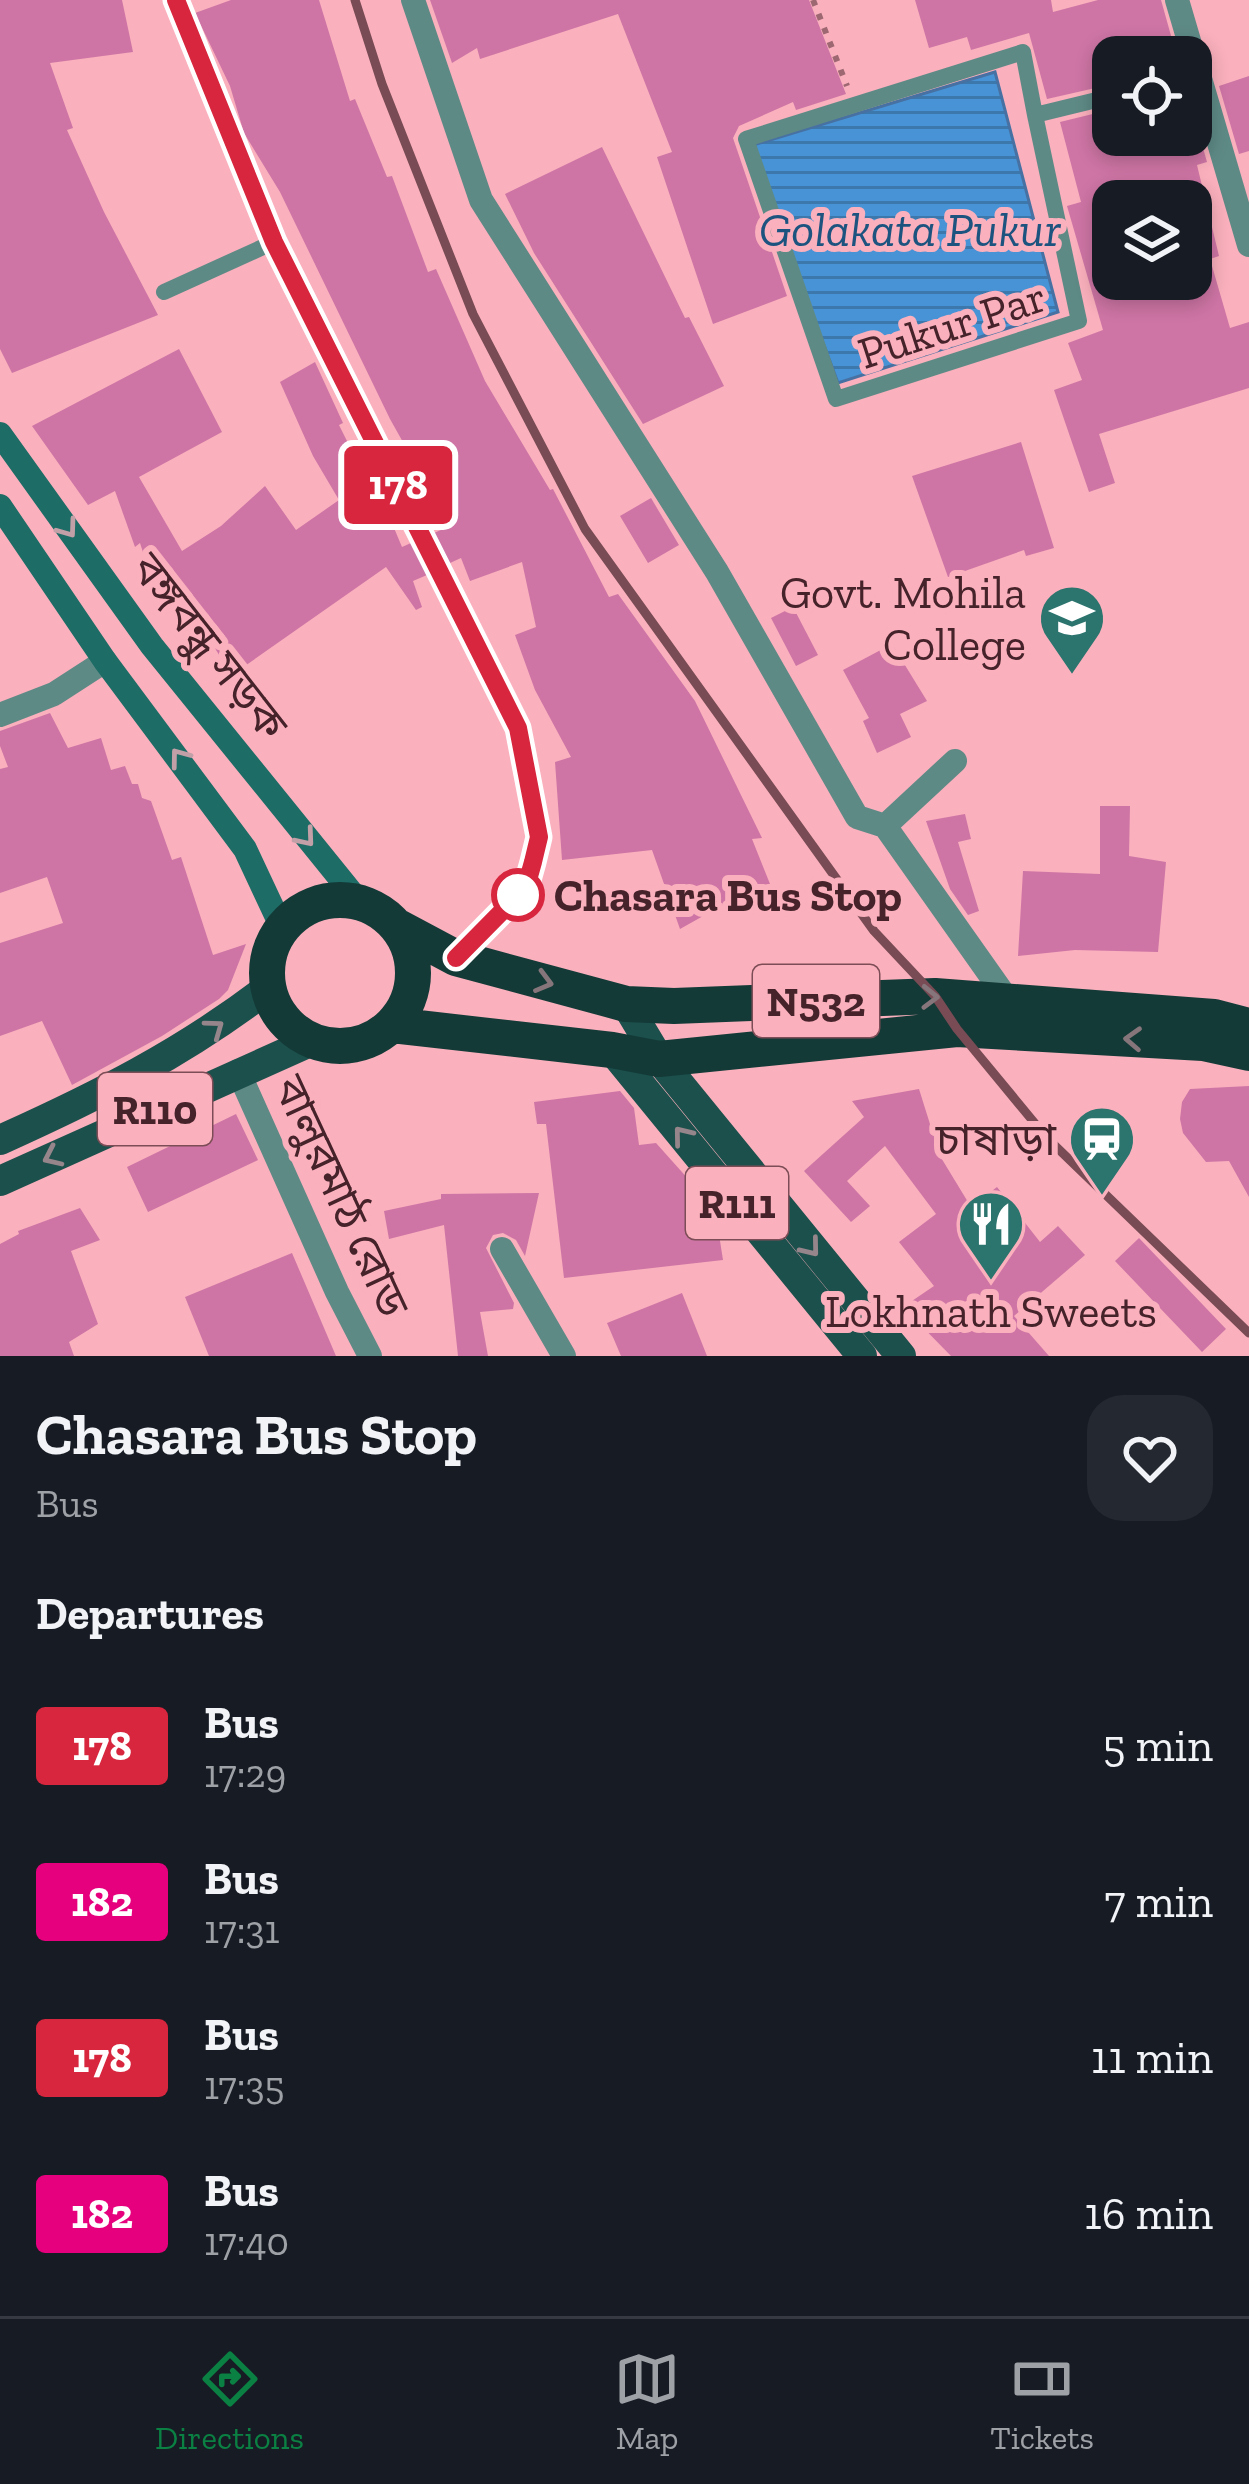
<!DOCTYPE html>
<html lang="en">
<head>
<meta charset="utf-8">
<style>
  :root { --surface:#171b24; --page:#242831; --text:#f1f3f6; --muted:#9ea1a6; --line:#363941; --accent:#0b8043 }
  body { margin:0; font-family:"Zilla Slab","Noto Sans Bengali",serif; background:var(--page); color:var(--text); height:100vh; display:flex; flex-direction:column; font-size:45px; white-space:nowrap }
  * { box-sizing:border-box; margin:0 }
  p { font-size:39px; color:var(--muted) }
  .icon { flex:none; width:66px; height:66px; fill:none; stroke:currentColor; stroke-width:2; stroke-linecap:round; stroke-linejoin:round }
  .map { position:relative; height:1356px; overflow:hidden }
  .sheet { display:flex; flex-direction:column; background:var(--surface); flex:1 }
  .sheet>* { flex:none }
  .badge { padding:0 24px; border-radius:9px; font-size:42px; line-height:78px }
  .buttons { position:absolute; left:1092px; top:36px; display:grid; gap:24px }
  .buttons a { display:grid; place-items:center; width:120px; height:120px; border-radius:24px; background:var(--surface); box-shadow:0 6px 18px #0003; font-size:60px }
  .map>.badge { position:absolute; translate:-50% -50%; box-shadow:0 0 0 6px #fff }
  h2 { padding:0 36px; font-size:45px; line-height:108px }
  .round { display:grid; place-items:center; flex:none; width:126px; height:126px; border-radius:36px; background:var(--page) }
  .head { display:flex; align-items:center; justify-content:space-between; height:204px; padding:0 36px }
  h1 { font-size:57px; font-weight:700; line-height:90px }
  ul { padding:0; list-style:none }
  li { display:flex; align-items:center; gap:36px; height:156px; padding:0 36px }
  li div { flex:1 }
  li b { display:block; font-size:45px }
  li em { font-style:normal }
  li .badge { min-width:132px; font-weight:700; text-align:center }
  .dock { display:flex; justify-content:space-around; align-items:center; height:168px; border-top:3px solid var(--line); background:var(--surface); font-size:33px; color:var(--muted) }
  .dock a { display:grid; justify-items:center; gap:6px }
  .dock .on { color:var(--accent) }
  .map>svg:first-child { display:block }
  .water { fill:url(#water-rules); stroke:#4771a2; stroke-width:3 }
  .building { fill:#ce75a5; fill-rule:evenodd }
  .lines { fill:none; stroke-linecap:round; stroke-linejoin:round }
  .path { stroke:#9e6872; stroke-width:6; stroke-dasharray:6 9; stroke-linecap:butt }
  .lane { stroke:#5e8a86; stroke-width:16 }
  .street { stroke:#5e8a86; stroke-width:24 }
  .secondary { stroke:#1d6c66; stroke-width:24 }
  .primary { stroke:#1c504c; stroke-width:30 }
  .highway { stroke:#133a37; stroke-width:36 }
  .rail { stroke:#794b54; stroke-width:9 }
  .oneway { stroke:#c39fa7 }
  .oneway2 { stroke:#86757a }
  .oneway3 { stroke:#96858a }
  .line-casing { stroke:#fff; stroke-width:27 }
  .line { stroke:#d7263d; stroke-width:18 }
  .stop-dot { fill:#fff; stroke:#d7263d; stroke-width:6 }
  .labels { text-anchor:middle; stroke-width:12; stroke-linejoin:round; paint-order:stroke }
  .shield { fill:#fab0bd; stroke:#7c4d56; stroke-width:3 }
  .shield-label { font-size:42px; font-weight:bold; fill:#46232a }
  .street-label { font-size:45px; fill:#46232a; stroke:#fab0bd }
  .poi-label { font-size:45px; fill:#46232a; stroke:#fab0bd; text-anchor:end }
  .stop-label { font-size:45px; font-weight:bold; fill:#46232a; stroke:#fab0bd; text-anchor:start }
  .water-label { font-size:48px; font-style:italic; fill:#1d537f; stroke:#fab0bd }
</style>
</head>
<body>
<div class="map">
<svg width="1249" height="1356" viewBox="0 0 1249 1356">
  <defs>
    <pattern id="water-rules" width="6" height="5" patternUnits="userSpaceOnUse" patternTransform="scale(3)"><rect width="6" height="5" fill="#4793d5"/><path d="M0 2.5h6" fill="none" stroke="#3d78ad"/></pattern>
  </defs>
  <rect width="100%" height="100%" fill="#fab0bd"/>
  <path class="water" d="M995,72L1058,312L838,383L750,146Z"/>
  <path class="building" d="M0,0H122L133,52L50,63L73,128L67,130L104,212L158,315L12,373L0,349Z
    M231,0H319L350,101L355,99L387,177L392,176L428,272L436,269L485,381L550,490L553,489L609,597L618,594L695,701L762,838L752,839L774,894L724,914L721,906L680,929L652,850L562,860L555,762L571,757L535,690L515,635L536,627L522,562L470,581L461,558L450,563L434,533L450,526L390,419L280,192L244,133L230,86L195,13Z
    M430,0H809L846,94L796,110L793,102L739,126L733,138L787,296L713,324L657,157L672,152L618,14L480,59L477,48L452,63Z
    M915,0H1051L1053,12L1098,0H1161L1177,57H1113V84L1047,99L1029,33L971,50L967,37L929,48Z
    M1249,76V151L1239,154L1219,86Z
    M1191,106L1207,162L1197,165L1219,256L1210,259L1230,328L1249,322V388L1099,434L1115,483L1089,492L1054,390L1082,380L1068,343L1103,330L1067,206L1081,202L1060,122L1113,109V135H1191ZM1113,201H1191V279H1113Z
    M602,147L685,318L689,317L724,386L643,424L534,253L505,194Z
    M179,349L222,432L139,477L182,551L221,526L265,486L296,530L339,500L313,456L280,382L315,362L343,423L339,425L365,477L371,473L402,547L411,543L427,575L413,581L422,607L416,610L386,567L232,675L179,592L160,604L140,543L135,547L115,491L88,505L32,426Z
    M1021,442L1054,548L1026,556L1024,550L948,577L912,476Z
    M651,498L679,545L648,563L620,516Z
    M793,607L818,655L796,666L771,618Z
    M892,644L927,701L900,714L911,737L877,753L863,721L869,718L843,670Z
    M50,713L68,748L101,738L111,770L125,766L132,784H138L142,798L151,801L172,860L181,857L213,955L246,944L228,990L219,999L162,1036L72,1085L42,1021L0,1036V943L63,923L47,877L0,893V769L8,767L0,746V731Z
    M1100,806H1130L1129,856L1166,862L1158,952L1075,950L1018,956L1023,871L1100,874Z
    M965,814L971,839L958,842L979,911L968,915L950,889L926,821Z
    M1249,1086V1197L1229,1161L1206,1162L1183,1133L1180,1119L1182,1102L1190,1089Z
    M919,1089L940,1156L971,1207L997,1187L1040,1242L1058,1226L1085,1255L1014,1316L1049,1356H951L903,1307L934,1286L899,1242L936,1214L885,1146L847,1181L870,1206L851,1222L804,1171L864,1117L852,1101Z
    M620,1091L634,1108L639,1145L656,1143L715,1209L723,1260L564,1278L546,1124H537L534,1102Z
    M236,1114L258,1160L148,1212L127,1167Z
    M539,1193L525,1256L516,1240L503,1233L493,1235L486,1248L514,1303L513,1309L480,1312L488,1356H458L444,1225L389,1239L384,1211L441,1199V1194Z
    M80,1208L100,1240L71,1251L98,1324L69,1342L74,1356H0V1244L19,1234L18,1231Z
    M1139,1238L1226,1329L1202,1352L1115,1261Z
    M292,1253L336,1356H209L185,1297Z
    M682,1293L707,1356H621L607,1323Z"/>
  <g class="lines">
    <path class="path" d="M813,0L847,86"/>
    <path class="lane" d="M176,0L274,242L518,728L539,837L526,887L456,958
      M1035,115L1079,321L836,399L746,139L1023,52L1035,115L1113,96
      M164,292L274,242"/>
    <path class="street" d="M413,0L481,200L717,572L857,817L885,826L1010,1003
      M1177,0L1249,245
      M0,715L54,694L105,661
      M885,826L955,761
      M238,1071L337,1292L370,1356
      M502,1249L564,1356"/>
    <path class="secondary" d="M0,434L152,646L360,903
      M0,506L105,661L245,849L282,928"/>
    <path class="primary" d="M626,1004L659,1059L901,1356
      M612,1050L862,1356
      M0,1140C98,1096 183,1053 268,988
      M0,1181L312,1041"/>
    <path class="highway" d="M267 973a73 73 0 1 1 146 0a73 73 0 1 1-146 0Z
      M396,926L456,958L626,1004L674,1006L935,996L1214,1017L1249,1026
      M392,1025L612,1050L659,1059L957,1029L1203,1043L1249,1053"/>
    <path class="rail" d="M355,0L382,84L473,314L585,529L874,931L935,996L957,1029L1047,1138L1249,1333"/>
  </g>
  <defs><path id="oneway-chevron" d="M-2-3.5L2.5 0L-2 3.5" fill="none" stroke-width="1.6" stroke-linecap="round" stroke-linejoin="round" transform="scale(3)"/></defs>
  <g class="oneway">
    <use href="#oneway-chevron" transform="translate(68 529) rotate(54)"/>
    <use href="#oneway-chevron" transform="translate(179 757) rotate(-127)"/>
    <use href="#oneway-chevron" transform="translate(306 838) rotate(50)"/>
  </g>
  <g class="oneway2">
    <use href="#oneway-chevron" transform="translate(544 982) rotate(15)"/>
    <use href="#oneway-chevron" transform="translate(930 997) rotate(1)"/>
    <use href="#oneway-chevron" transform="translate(1133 1039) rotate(-177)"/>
  </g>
  <g class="oneway3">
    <use href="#oneway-chevron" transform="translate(215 1028) rotate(-36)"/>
    <use href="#oneway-chevron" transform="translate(682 1135) rotate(-129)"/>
    <use href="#oneway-chevron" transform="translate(52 1157) rotate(155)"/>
    <use href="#oneway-chevron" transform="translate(811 1248) rotate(51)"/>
  </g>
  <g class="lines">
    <g class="line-casing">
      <path id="line" d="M176,0L274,242L518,728L539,837L533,862L526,887L456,958"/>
    </g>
    <use href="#line" class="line"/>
  </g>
  <defs>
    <g id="university-pin" transform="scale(3.45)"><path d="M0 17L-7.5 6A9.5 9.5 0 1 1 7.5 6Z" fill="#2c746e" stroke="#fab0bd"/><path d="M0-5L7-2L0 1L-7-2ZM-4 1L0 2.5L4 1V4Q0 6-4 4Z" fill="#fff"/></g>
    <g id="station-pin" transform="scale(3.45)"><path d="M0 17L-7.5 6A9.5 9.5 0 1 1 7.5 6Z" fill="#2c746e" stroke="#fab0bd"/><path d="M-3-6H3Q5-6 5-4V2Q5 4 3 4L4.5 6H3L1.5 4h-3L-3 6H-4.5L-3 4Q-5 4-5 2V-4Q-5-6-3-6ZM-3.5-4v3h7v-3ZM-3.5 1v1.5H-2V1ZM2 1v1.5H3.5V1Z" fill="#fff"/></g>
    <g id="restaurant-pin" transform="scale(3.45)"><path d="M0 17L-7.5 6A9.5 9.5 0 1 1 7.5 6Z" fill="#2c746e" stroke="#fab0bd"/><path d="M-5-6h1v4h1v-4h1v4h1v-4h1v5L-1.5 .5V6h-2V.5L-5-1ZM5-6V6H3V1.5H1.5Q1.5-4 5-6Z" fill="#fff"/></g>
  </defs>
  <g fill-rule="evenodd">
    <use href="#university-pin" x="1072" y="618"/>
    <use href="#station-pin" x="1102" y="1139"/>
    <use href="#restaurant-pin" x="991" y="1224"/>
  </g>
  <circle class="stop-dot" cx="518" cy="895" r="24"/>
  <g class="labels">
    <g class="shield">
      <rect x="753" y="965" width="126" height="72" rx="9"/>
      <rect x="98" y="1073" width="114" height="72" rx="9"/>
      <rect x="686" y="1167" width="102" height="72" rx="9"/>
    </g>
    <g class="shield-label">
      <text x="816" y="1016">N532</text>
      <text x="155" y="1124">R110</text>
      <text x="737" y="1218">R111</text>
    </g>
    <g class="street-label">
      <text transform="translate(952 324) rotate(-18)" y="16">Pukur Par</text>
      <text transform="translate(210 646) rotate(52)" y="16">বঙ্গবন্ধু সড়ক</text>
      <text transform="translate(342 1196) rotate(65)" y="16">বালুরমাঠ রোড</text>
    </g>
    <g class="poi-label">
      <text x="1026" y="608">Govt. Mohila<tspan x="1026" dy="52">College</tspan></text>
      <text x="1056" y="1155">চাষাড়া</text>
      <text x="991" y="1327" text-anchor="middle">Lokhnath Sweets</text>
    </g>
    <g class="stop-label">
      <text x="554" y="911">Chasara Bus Stop</text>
    </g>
    <g class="water-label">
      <text x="910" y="246">Golakata Pukur</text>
    </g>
  </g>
</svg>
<div class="buttons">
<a><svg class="icon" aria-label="locate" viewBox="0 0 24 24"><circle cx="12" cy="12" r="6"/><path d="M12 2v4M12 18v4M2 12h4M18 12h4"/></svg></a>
<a><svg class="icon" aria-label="layers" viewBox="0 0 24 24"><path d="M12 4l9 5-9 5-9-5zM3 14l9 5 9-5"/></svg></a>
</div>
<b class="badge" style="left:398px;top:485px;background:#d7263d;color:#fff">178</b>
</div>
<section class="sheet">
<div class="head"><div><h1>Chasara Bus Stop</h1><p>Bus</p></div><a class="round"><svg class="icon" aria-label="heart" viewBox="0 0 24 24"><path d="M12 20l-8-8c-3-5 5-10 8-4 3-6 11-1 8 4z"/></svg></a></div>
<h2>Departures</h2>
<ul>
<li><span class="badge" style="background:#d7263d;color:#fff">178</span><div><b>Bus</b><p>17:29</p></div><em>5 min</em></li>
<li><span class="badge" style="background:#e6007e;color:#fff">182</span><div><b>Bus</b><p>17:31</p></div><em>7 min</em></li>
<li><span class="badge" style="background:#d7263d;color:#fff">178</span><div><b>Bus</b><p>17:35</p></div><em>11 min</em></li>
<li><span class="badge" style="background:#e6007e;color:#fff">182</span><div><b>Bus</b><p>17:40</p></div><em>16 min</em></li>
</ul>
</section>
<nav class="dock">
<a class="on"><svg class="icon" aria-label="directions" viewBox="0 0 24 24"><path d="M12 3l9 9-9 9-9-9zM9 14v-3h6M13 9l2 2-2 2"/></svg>Directions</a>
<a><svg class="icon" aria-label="map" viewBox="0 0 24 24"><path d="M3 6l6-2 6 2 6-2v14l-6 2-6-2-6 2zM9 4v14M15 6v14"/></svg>Map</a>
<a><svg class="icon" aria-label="tickets" viewBox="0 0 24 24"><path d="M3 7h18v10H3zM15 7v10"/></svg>Tickets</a>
</nav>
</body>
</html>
